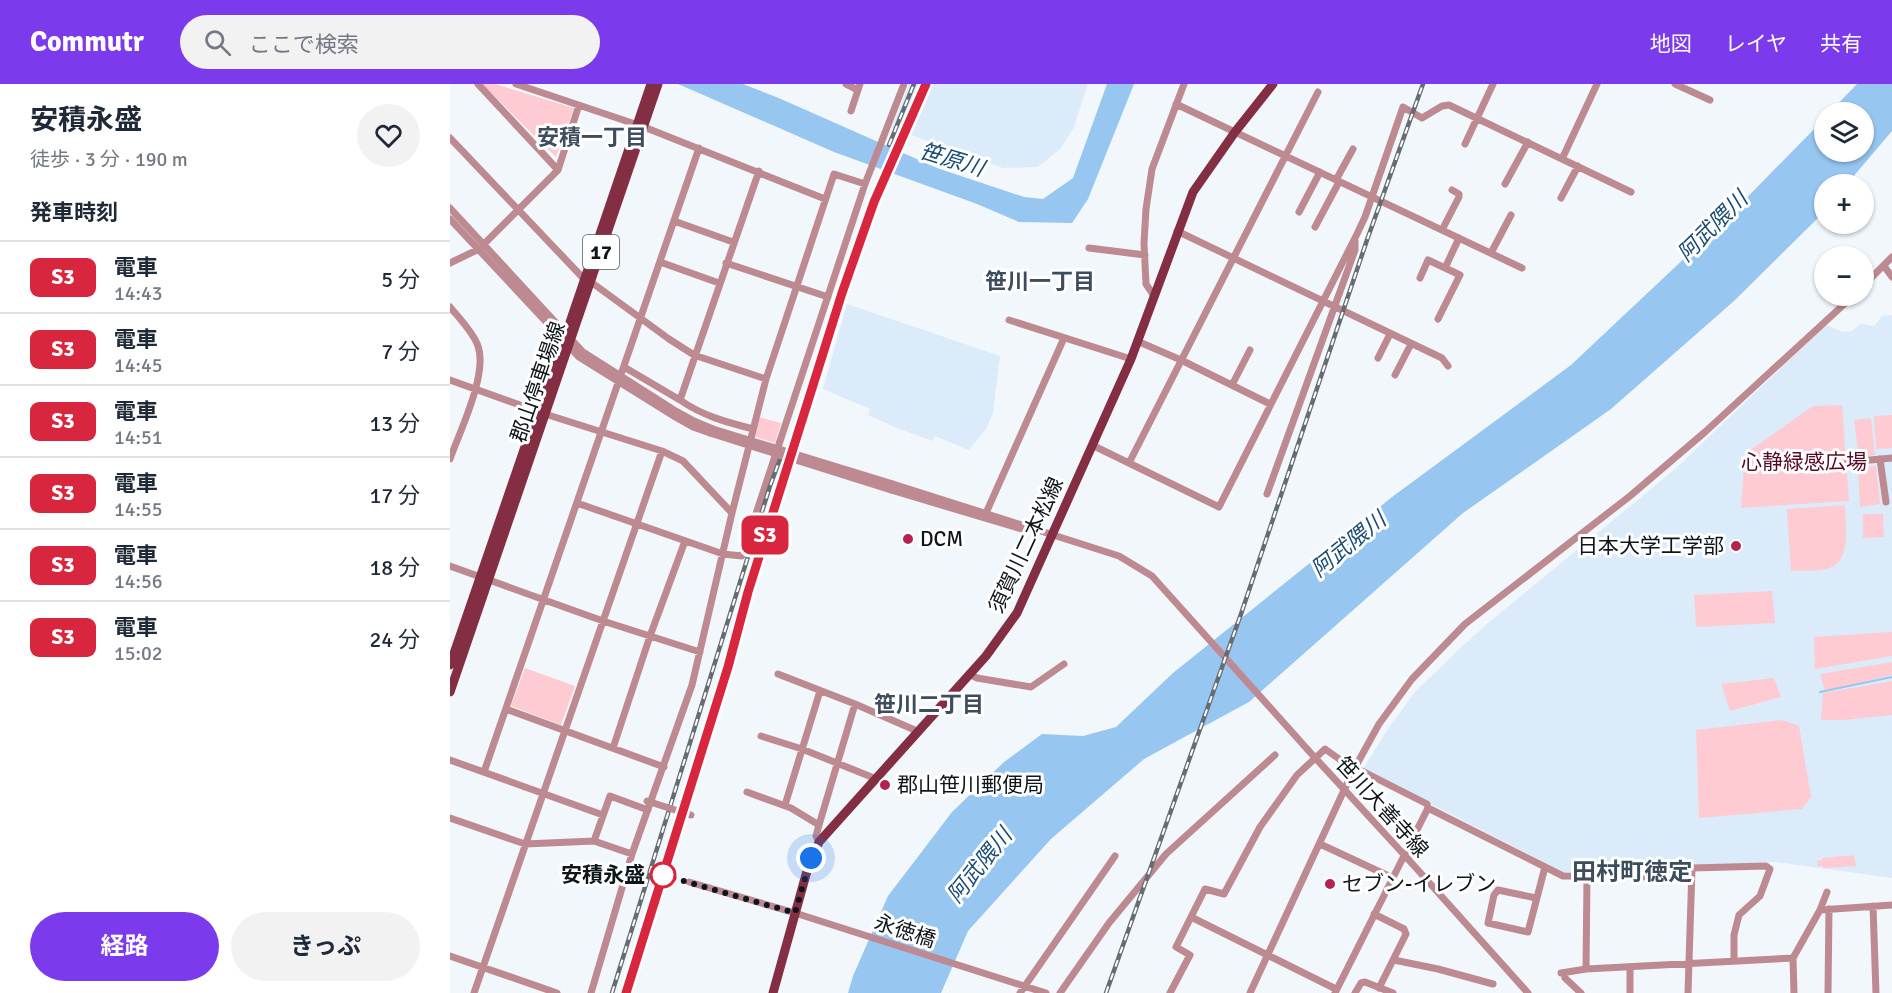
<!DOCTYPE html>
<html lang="ja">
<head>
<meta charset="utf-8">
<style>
  :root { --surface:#fff; --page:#f2f2f3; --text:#1f2937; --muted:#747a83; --line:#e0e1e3; --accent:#7c3aed }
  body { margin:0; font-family:Signika,"Noto Sans JP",sans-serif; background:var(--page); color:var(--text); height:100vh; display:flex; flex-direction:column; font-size:22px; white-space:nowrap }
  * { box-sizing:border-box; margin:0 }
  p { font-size:20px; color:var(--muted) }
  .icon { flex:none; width:33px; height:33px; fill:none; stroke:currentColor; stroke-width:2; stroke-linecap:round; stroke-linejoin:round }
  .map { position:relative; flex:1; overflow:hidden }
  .sheet { display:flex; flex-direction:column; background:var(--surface); width:450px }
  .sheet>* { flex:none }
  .badge { padding:0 12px; border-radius:9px; font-size:21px; line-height:39px }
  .controls { position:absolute; left:1364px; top:18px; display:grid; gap:12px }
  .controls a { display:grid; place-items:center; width:60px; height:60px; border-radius:50%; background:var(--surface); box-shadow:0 2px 4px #0004; font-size:30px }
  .you { position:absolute; width:30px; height:30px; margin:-15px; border:4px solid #fff; border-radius:50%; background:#1a73e8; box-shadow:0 0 0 9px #1a73e833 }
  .map>.badge { position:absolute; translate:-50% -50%; box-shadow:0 0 0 3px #fff }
  h2 { padding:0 30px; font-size:22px; line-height:54px }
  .round { display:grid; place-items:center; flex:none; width:63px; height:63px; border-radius:32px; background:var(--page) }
  .headline { display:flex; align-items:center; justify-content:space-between; height:102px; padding:0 30px }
  h1 { font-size:28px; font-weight:700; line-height:45px }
  .cta { display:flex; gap:12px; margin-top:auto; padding:12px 30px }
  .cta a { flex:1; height:69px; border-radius:36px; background:var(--accent); color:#fff; font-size:24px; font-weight:700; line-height:69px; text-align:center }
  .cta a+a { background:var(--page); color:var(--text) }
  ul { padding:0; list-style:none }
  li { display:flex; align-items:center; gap:18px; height:72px; padding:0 30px; border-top:2px solid var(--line) }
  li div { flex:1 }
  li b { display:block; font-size:22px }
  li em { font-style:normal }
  li .badge { min-width:66px; font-weight:700; text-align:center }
  header { display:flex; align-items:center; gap:36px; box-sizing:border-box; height:84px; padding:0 30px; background:var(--accent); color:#fff }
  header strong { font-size:28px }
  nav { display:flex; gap:33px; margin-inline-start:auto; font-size:21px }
  .search { width:420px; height:54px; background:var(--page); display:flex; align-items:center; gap:15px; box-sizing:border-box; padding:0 21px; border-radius:33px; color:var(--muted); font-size:22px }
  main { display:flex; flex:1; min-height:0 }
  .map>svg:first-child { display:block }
  .built { fill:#dbebfa }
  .green { fill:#ffcbd2 }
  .water { fill:#97c6f1 }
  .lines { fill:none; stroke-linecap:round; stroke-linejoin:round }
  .stream { stroke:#97c6f1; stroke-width:2 }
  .minor { stroke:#bd8a92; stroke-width:7 }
  .major { stroke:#832e43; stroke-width:9 }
  .rail-casing { stroke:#666d72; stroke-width:4.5 }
  .rail { stroke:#fff; stroke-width:2; stroke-dasharray:7; stroke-linecap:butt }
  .minor-bridge { stroke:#bd8a92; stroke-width:7 }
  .line-casing { stroke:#fff; stroke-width:14 }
  .line { stroke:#d7263d; stroke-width:9 }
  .walk { stroke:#0e151b; stroke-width:6; stroke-dasharray:0 10.8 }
  .poi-dot { fill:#b42350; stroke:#fff; stroke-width:2 }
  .stop-dot { fill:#fff; stroke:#d7263d; stroke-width:3 }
  .labels { text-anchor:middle; stroke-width:6; stroke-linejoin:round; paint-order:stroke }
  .shield { fill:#fff; stroke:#565b5f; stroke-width:1.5 }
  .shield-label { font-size:20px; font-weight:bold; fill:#0e151b }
  .street-label { font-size:21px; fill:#0e151b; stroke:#fff }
  .park-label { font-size:21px; fill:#580a23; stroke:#fff }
  .poi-label { font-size:21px; fill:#0e151b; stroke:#fff; text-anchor:start }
  .stop-label { font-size:21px; font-weight:bold; fill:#0e151b; stroke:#fff; text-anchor:end }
  .neighbourhood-label { font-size:22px; font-weight:bold; fill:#3d4d5e; stroke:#fff }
  .water-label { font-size:22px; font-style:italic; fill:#1a4c75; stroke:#fff }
  .quarter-label { font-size:24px; font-weight:bold; fill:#3d4d5e; stroke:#fff }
</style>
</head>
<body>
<header>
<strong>Commutr</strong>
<div class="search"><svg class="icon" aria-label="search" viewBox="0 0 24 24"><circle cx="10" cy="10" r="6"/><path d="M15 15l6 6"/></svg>ここで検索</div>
<nav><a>地図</a><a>レイヤ</a><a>共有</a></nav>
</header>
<main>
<section class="sheet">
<div class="headline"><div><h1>安積永盛</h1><p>徒歩 · 3 分 · 190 m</p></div><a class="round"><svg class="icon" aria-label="heart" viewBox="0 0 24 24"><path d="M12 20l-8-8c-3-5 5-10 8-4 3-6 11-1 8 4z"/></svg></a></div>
<h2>発車時刻</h2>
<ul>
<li><span class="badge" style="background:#d7263d;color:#fff">S3</span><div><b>電車</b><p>14:43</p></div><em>5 分</em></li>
<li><span class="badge" style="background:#d7263d;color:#fff">S3</span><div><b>電車</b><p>14:45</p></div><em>7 分</em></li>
<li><span class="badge" style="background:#d7263d;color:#fff">S3</span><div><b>電車</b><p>14:51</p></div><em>13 分</em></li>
<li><span class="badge" style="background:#d7263d;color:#fff">S3</span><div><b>電車</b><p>14:55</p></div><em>17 分</em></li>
<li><span class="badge" style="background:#d7263d;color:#fff">S3</span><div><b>電車</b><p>14:56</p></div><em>18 分</em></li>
<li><span class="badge" style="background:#d7263d;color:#fff">S3</span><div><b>電車</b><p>15:02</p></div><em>24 分</em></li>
</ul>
<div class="cta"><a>経路</a><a>きっぷ</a></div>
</section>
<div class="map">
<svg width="1442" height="909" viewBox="0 0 1442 909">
  <rect width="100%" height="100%" fill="#f2f7fb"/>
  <path class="built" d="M459,0H638L624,43L611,64L588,83L553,84L442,44Z
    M397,220L550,272L543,329L536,345L519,366L485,352L483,357L449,345L418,331L420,325L373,305Z
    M1442,231V794L1327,778L1214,783L1210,788L1115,789L913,685L938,645L965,608L1005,569L1038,539L1224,386L1376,241L1393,248L1402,247L1410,240L1424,242L1432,232Z"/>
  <path class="green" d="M32,0H45L124,24L106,73Z
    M1392,321L1399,417L1291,424L1294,383L1299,367L1363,322Z
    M1442,331V364L1426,365L1424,332Z
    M309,333L331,339L325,359L303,352Z
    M1421,334L1425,371L1409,373L1404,336Z
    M1426,382L1430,420L1410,423L1408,383Z
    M1395,421C1395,440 1402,477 1379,484C1367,488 1353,486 1341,487L1337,425Z
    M1413,430H1433L1434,453L1413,454Z
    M1322,507L1325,539L1246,543L1244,511Z
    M1442,548V572L1365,585L1364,553Z
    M1442,578V591L1375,607L1370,590Z
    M75,584L125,602L111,641L61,622Z
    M1324,594L1331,613L1280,627L1271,600Z
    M1442,597V631L1395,636H1371L1373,609Z
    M1333,636L1349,642L1361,713L1352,725L1249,734L1246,646Z
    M1404,771L1406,782L1373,784V782H1368L1367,777L1372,776V774Z"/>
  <path class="water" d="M228,0H293L331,15L487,84L574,113L593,115L623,94L657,0H684L638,115L622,139L569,138L527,120L384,68Z
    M1407,0H1442V47L1397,100H1374V128L1284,217L1161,325L1013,429L799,618L694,675L601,755L518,847L491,909H398L403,892L438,812L502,728L554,678L592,650L633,652L666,643L723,589L942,413L1121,281L1273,138L1374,35V68H1413V28H1380Z"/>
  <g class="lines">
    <path class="stream" d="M1370,608L1442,593"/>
    <path class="minor" d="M28,0L108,86
      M66,0L194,43L375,115
      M396,0L408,6
      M1225,0L1260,16
      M726,20L1072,184
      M401,27L410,0
      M0,54L134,195
      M1015,60L1043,0
      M1112,75L1147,0
      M886,96L903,65
      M1055,100L1078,58
      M1111,114L1128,82
      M0,124L133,268L224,326L244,337L263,345
      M849,128L870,88
      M0,135L129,273L227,334L243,343L260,349
      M224,137L283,158
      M865,143L889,98
      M992,146L1009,113V110L1002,106
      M727,147L992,274L998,282
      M639,164L695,171
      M1041,169L1061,131
      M210,178L269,199
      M0,179L29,165L108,86L129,21
      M276,179L378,213
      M1434,182L1442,193
      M995,184L1009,154
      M970,194L978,176L1010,191L988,235
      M141,198L219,255L244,271L316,295
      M1413,202L1442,173
      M704,212L696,200L694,159L696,125L702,85L734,0
      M0,223C9,234 23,248 28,262C38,290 10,347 0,375
      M559,236L681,275
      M687,257L731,276L820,320
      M928,274L940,250
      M174,283L230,316L309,87
      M945,291L961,260
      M0,296L95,330L212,367L233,377L282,429
      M782,301L800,266
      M230,316C253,332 276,338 303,345
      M644,362L769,423L907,150L915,133L953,23L972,34L992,22L999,21L1181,108
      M1430,375L1436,418
      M1398,378L1442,374
      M679,379L868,8
      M443,400L669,472L702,492L858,666
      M441,406L575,446
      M817,410L905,166V157
      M127,419L273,470L292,472L415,100L454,0
      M536,429L614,254
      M0,482L153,537L250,568
      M328,590L405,620L467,647
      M519,590L527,594L581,603L614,580
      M56,625L214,683
      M311,652L352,665L424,694
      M163,664L200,552L235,457
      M0,676L153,731
      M34,688L249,64
      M297,708L341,724L369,741
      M335,721L370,607
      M0,734L75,760L144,757
      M369,758L366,752L369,741L405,620
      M870,760L943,794
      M182,770L144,757L160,712L198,726
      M958,775L1078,909
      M1242,784L1316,782L1320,785L1310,812L1289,831L1284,851V877
      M239,798L345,829L596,909
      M1086,814L1048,806L1044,811L1038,839L1078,848L1095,783
      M1423,822L1426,909
      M1370,826L1377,808
      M924,830L954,845L956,850L929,904
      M741,833L886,905
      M0,872L107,909
      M1343,874L1344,909
      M944,876L988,885L1043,900
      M1136,885L1137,793
      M1111,889L1136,885L1343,874L1370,826L1442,821
      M1115,894L1131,909
      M24,909L212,367
      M141,909L182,770L242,601L282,429L316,295L384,90L415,100
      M570,909L665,772
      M610,909L659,839L716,770L825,671
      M720,909L740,871L726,863L755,805L774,810L810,743L847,691L875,665L892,677L977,720L978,724L1113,792L1213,793L1225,785L1242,784L1238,909
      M800,909L902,689L929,640L962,595L1015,540L1180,412L1255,348L1403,212
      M885,909L978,724
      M905,909L911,899L915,898L943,909
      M1180,909V883
      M1378,909L1379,825"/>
    <path class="major" d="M0,581L88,325L114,256L201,0
      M0,608L208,0
      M323,909L357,787L369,758L536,572L567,529L681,275L743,108L785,48L823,0"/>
    <g class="rail-casing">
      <path id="rail" d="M439,61L464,0
        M162,909L320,402L333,367
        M173,909L345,356L417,136L444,69L476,0
        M656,909L791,530L917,156L973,0"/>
    </g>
    <use href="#rail" class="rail"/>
    <path class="minor-bridge" d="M263,345L443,400
      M260,349L441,406
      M858,666L958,775
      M197,717L241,731"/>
  </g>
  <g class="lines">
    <g class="line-casing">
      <path id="line" d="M176,909L278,583L298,508L392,209L424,118L476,0"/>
    </g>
    <use href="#line" class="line"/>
    <path class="walk" d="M213,791L345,829L361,774"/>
  </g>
  <g class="poi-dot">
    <circle cx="458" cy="455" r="6"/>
    <circle cx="1286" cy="462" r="6"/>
    <circle cx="435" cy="701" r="6"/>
    <circle cx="880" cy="800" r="6"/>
  </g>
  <circle class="stop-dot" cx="213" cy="791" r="12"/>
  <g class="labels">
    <rect class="shield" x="133" y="151" width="36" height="34" rx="4.5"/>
    <g class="shield-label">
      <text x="151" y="175">17</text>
    </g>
    <g class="street-label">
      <text transform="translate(88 298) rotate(-71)" y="7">郡山停車場線</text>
      <text transform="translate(576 461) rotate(-65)" y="7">須賀川二本松線</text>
      <text transform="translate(932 723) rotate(48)" y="7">笹川大善寺線</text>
      <text transform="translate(455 847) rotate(18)" y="7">永徳橋</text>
    </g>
    <g class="park-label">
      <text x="1354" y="385">心静緑感広場</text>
    </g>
    <g class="poi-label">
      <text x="470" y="462">DCM</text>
      <text x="1274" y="469" text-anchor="end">日本大学工学部</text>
      <text x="447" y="708">郡山笹川郵便局</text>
      <text x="892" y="807">セブン-イレブン</text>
    </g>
    <g class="stop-label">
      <text x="195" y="798">安積永盛</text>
    </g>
    <g class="neighbourhood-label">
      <text x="142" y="61">安積一丁目</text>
      <text x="590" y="205">笹川一丁目</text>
      <text x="479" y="628">笹川二丁目</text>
    </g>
    <g class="water-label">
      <text transform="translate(502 75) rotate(17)" y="8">笹原川</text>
      <text transform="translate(1262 142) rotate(-45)" y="8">阿武隈川</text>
      <text transform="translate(898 460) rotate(-39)" y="8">阿武隈川</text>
      <text transform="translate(529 781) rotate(-51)" y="8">阿武隈川</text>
    </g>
    <g class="quarter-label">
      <text x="1182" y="796">田村町徳定</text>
    </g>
  </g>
</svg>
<div class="controls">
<a><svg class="icon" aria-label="layers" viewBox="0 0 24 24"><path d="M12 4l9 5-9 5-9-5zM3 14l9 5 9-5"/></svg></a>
<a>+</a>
<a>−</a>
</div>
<div class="you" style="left:361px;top:774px"></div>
<b class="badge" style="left:315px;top:451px;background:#d7263d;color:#fff">S3</b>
</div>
</main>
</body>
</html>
